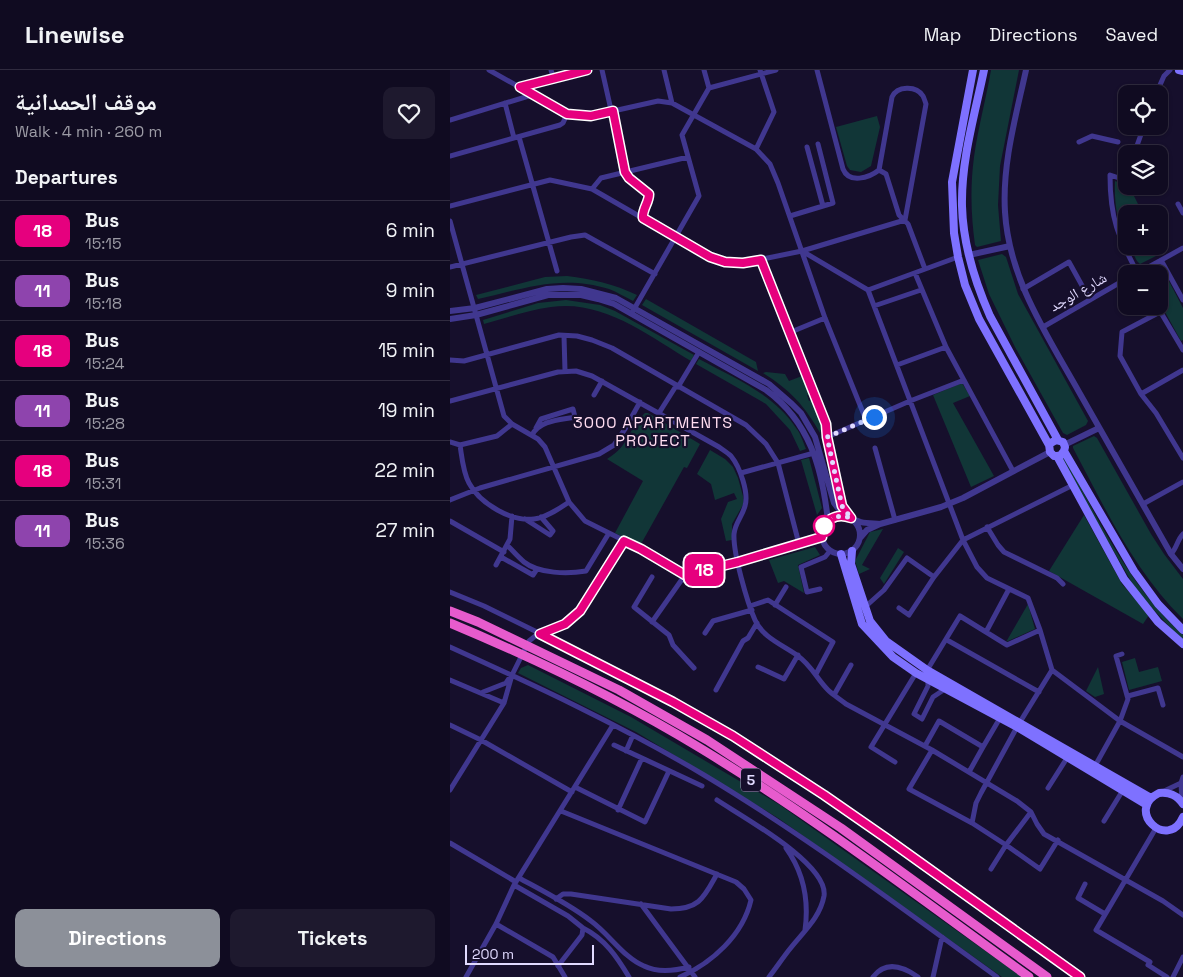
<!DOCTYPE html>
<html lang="en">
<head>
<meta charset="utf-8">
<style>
  :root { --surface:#100b21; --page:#1e192e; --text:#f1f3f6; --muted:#9c9ba5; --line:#302b3f; --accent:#8c9099 }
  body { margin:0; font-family:"Space Grotesk","Noto Naskh Arabic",sans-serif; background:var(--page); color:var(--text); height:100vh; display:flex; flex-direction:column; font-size:19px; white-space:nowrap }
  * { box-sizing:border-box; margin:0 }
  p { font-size:16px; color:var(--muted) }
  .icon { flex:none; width:28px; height:28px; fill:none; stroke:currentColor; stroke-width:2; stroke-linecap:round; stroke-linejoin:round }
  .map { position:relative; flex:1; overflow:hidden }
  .sheet { display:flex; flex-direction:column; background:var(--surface); width:450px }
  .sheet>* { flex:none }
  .badge { padding:0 10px; border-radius:8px; font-size:18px; line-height:32px }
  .controls { position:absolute; left:668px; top:15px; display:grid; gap:10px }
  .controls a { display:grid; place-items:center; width:50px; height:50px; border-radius:10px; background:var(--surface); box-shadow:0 1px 4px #0004,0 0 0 1px var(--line); font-size:25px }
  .scale { position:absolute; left:15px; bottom:12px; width:129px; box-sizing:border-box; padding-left:5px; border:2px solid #e1daff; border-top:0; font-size:14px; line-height:18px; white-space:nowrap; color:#e1daff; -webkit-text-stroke:4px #160f2c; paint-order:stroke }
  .you { position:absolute; width:25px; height:25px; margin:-12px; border:4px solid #fff; border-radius:50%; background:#1a73e8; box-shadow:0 0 0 8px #1a73e833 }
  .map>.badge { position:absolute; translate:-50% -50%; box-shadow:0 0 0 2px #fff }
  h2 { padding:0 15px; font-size:19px; line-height:45px }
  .round { display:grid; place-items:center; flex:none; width:52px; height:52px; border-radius:10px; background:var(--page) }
  .summary { display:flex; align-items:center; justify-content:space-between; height:85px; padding:0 15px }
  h1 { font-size:24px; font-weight:700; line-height:38px }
  .primary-button { display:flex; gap:10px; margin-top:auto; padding:10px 15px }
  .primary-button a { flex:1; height:58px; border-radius:10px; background:var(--accent); color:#fff; font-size:20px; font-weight:700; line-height:58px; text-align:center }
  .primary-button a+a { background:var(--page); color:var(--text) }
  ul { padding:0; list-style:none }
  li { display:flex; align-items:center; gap:15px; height:60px; padding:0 15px; border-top:1px solid var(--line) }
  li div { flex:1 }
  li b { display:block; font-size:19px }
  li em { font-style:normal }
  li .badge { min-width:55px; font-weight:700; text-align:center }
  header { display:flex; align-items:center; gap:30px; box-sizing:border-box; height:70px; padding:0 25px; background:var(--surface); border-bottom:1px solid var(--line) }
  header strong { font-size:24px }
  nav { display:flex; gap:28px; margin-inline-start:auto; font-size:18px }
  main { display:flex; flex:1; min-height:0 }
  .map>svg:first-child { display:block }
  .green { fill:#113637 }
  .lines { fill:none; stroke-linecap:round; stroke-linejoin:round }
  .minor { stroke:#40378f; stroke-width:5 }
  .tertiary { stroke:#40378f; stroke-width:6 }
  .secondary { stroke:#7e71ff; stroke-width:8 }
  .trunk { stroke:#e75bcd; stroke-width:9 }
  .line-casing { stroke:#fff; stroke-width:11 }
  .line { stroke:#e6007e; stroke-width:8 }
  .walk { stroke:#e1daff; stroke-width:5; stroke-dasharray:0 9 }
  .stop-dot { fill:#fff; stroke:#e6007e; stroke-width:2.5 }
  .labels { text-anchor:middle; stroke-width:4.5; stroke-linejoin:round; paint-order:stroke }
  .shield { fill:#160f2c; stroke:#a49dc0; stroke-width:1 }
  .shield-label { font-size:14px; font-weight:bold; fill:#e1daff }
  .street-label { font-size:15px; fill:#e1daff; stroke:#160f2c }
  .neighbourhood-label { font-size:16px; letter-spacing:1px; fill:#ffdcf0; stroke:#160f2c }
</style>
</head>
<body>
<header>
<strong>Linewise</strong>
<nav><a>Map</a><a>Directions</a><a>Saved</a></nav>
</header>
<main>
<section class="sheet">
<div class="summary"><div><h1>موقف الحمدانية</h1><p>Walk · 4 min · 260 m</p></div><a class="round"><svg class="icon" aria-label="heart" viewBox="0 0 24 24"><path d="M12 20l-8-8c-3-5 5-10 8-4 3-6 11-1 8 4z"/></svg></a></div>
<h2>Departures</h2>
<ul>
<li><span class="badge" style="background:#e6007e;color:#fff">18</span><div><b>Bus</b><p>15:15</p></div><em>6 min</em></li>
<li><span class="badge" style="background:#8e44ad;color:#fff">11</span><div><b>Bus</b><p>15:18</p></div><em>9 min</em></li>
<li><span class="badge" style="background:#e6007e;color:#fff">18</span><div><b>Bus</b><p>15:24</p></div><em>15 min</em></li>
<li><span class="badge" style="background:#8e44ad;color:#fff">11</span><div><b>Bus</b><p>15:28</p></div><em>19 min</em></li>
<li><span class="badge" style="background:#e6007e;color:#fff">18</span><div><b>Bus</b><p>15:31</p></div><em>22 min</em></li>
<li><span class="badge" style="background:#8e44ad;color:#fff">11</span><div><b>Bus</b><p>15:36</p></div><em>27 min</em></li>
</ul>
<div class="primary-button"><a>Directions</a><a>Tickets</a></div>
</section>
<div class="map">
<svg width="733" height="907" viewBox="0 0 733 907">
  <rect width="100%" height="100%" fill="#160f2c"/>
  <path class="green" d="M541,0H569L550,96L548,135L551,171L527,177L525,175C521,146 520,117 524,87C528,58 536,29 541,0Z
    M427,46L430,57L421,96L411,102L400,100L397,96L386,57Z
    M665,111L679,116L693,144H676V171C667,152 664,132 665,111Z
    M709,173L714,182L690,194L687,191L679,176H709Z
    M552,184L556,187L568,224L638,351L636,355L617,365L613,363L565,277L539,224L528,190Z
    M711,196L733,238V270L731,271L709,231V204H696Z
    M117,206C142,209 164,214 187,225L183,231C175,227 167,222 159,219C111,204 73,219 28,229L26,225L95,207Z
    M196,229L306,292L308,301L192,235Z
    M116,230L150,235L165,241L244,285L241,291C199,266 153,229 101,237C78,240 56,248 34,254L33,250L88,233Z
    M249,289C284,308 324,324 346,358C351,364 353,372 356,379L350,381L340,360L316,334L246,294Z
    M316,302L335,304L339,311L352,306L359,324L357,325L359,331L362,330L372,356L370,363C355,336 340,320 313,303Z
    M512,313L520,326L503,333L544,406L521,417L483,325Z
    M195,343H198L250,374L237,398L234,397L191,474L180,471L165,463L193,411L157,389C181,375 178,357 195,343Z
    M644,366L647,368L701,464L714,484L733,509V549C684,501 655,438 623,378V376Z
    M260,380L275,389L283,397L288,408L293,426L294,433L282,454V470L276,471L271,449L278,432L287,429L284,423L265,430L261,414L247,404Z
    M614,386C648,449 679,516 733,565V571L701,537L685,518L610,388Z
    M359,388L372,438L367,445L351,390Z
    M634,445L672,514L699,545L693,554L599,501Z
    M433,459L412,495L420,499L409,504L405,491L420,462Z
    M365,477L370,485L348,495L354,523L334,511L328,513L319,490Z
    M448,478L454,482L434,514L430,508Z
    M578,534L585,559L556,572Z
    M685,588L689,602L708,597L712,611L679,620L672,592Z
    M78,595L181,647L330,735L572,907H552L328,748L186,662L68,603L71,598Z
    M648,597L654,624L645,627L636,621Z"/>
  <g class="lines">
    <path class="minor" d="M39,0L117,44L141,46L208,31L222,33L306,79L320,94L328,113L375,248L416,350
      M101,0L104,10
      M152,0L175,102L179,108L199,124C200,133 192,139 193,148
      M214,0L222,33
      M70,17L137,0
      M259,18L326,0
      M706,24L714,6L720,0
      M55,33L64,68
      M0,50L82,25
      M69,67L107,201
      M629,72L642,66L668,72
      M357,77L373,136
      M306,79L324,42L310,0
      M684,84L694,56
      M0,86L110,55L113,53L117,44
      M429,100L436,104L449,145L458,154L475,199
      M676,107L675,110L660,105C660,149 668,166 688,204
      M142,119L151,108L238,87
      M728,134L733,143
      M0,136L100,110L142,119L260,187L275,192L293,193L352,181L418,220L513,470L527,497L537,508L578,528L590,560L602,600L670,651L733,687
      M340,146L383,133L368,74
      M0,151L54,346L62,354L88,369L95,377L119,432L135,451L191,479L235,505
      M352,181L455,150L476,34C475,31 474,28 473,26C466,15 447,16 442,27L429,100C419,108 399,114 393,99L367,0
      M711,190L733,230
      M0,197L121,167L135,165L205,204
      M465,203L496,277L563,401
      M686,204L733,178
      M573,219L619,192L640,230
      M418,220L508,187
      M424,236L471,220
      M707,236L733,280
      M183,241L249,126L232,65L259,18L254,0
      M710,242L672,262L670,286L691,324L706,343L733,388
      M593,257L676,209
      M341,262L375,248
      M114,266L115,301
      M0,290L14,291L109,265L127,266L142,270L162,278L296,355L316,374L328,393L349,474
      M447,295L496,277
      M228,317L249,282
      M691,324L733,300
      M144,325L152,311
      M0,331L108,302L126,301L142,306L269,377C273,380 278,383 281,386C290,397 299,423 295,436C292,447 285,453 284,464C283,483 297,532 305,550C313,568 333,575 348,586C361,595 367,609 378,620C383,625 390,629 396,634L482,680L567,731L581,742L587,754L594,764L713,831L733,845
      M209,343L226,316
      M82,365C90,350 110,350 125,347L123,339L91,349L86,358
      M377,367L460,331L514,310
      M0,372L10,375L47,366L62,354
      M10,375C12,388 13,402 19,413C30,434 62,452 84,449C96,448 110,438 119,432
      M425,378L445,450
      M291,403L364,383
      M0,430L30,418L149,384L164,375L175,359L190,332
      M693,434L733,412
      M75,449L100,465L103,461L91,447
      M0,451L54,482
      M537,457L548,475L554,482L607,508L613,514
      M57,475C63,481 68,487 74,492C89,504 118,504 136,501L159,463
      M721,484C727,478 727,470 733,464
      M51,487L83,505L87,499
      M46,495L60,469L62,446
      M202,507L184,537L219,565L223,575L244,598
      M370,519L357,522L351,497L375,487L380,481
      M0,522L34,536L87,562L223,632L283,666L374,725L467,790L630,907
      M325,535L336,517
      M300,536L318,530L383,572L366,604
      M415,537L434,520L457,488L484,507
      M449,538L459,545L484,507L513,470L623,415
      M202,552L235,505L288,491L372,467
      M536,562L559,519
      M255,563L263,551L302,540
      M497,570L589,622
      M0,577C86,616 172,656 254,705C356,766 451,838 547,907
      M308,597L334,609L348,585
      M602,600L567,657L531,723L526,733L522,753L556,775L590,799L608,770
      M476,602L510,546L557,575L590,560
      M478,609V616L464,644L472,649L483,627L495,619
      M0,610L54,633
      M266,620L293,571L298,568L307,553
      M33,622L56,613L60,607
      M384,625L401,595
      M678,626L708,618L713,635
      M0,655L31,670L122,722
      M164,675L252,716
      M475,676L489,651L533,677L519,702
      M533,677L550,648
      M482,680L459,719L522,753
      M176,681L183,665
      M445,692L421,677L466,603
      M645,696L670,651L678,629L666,586L672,584
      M125,717L195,752L219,701
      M598,718L617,688
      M0,720L54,633L62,605L79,571L89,563L115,554L130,541L174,471
      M712,722L731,713L733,707
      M267,730C291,746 379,794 374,826C370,848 353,862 339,880C332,889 326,898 319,907
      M732,732L731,713H733
      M168,740L192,688
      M111,741L286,812L294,819L301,830C293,865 262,893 230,907
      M654,751L673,720
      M706,758L646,860L700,892L698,895L717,907
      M0,773L66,812
      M336,778C354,803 359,831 355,860
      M541,799L556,775L581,742
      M69,808C93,821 119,834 141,851C159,864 174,888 194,896C208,903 224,901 239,897
      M635,814L628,828L655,844
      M64,815L118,846L133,858L132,865L108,896
      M106,829L113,824H121L221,839C250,839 254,827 267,804
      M191,834L245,907
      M46,854L103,887L115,907
      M133,858C155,869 167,887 179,907
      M16,907L46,854L64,815L163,655
      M423,907C436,890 454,897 468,907
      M483,907L492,867
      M723,907L733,887"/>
    <path class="tertiary" d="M576,0C566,46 552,94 555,142C559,209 597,265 629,322C660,376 690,430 721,484L733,499
      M519,185L560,176
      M311,190L377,354C377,372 388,436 400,447C408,454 420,453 430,454
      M0,241L25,238L97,219L113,218L131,219L166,228L319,314L342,334L351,343L365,367L384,433L394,446
      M0,249L26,245L98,225H131L148,229L164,234L316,320C360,352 372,398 378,451
      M614,375L649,358
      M372 465a19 19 0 1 1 38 0a19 19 0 1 1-38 0Z
      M410,468L417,460L430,454L491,437L513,428L600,382"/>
    <path class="secondary" d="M523,0L502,112L504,163L508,187L515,215L529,249L599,375
      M534,0C525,44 511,90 512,136C513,174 525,212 540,246L608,370
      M729,0L733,1
      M614,381L610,386H604L600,382L599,374L606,370L613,372L615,377L614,381L684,501L708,534L733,560
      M607,386L674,509L708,552L733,574
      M402,481L401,494L420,551L436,571L477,600L701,728
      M391,484L412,554L443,587L466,603L567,657L697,735
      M733,734C727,725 720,722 709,723C674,740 718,782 733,747"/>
    <path class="trunk" d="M0,541L28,552L169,620L257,670L391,758L597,907
      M0,553C86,589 171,630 250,678C364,747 471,829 579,907"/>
  </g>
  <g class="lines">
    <g class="line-casing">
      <path id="line" d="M137,0L70,17L117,44L141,46L163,41L175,102L179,108L199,124C199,133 192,139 193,148L260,187L275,192L293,193L311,190L376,354L377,367L392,436L401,448C386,442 372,450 372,467L288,492L235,505L191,479L174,471L130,541L115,554L90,564L223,632L283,666L374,725L436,768L630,907"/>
    </g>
    <use href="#line" class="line"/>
    <path class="walk" d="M374,456C379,447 390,444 401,448L392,436L377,367L424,347"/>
  </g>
  <circle class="stop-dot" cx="374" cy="456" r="10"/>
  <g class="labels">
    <rect class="shield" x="291" y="698.5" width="20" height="23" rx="4"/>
    <g class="shield-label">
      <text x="301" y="715">5</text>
    </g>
    <g class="street-label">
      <text transform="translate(628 222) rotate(-30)" y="5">شارع الوجد</text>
    </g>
    <g class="neighbourhood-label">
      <text x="203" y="358">3000 APARTMENTS<tspan x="203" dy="18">PROJECT</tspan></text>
    </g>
  </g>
</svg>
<div class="controls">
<a><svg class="icon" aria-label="locate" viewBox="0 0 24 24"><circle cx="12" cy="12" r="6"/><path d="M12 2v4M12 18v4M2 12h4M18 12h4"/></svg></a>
<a><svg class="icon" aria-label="layers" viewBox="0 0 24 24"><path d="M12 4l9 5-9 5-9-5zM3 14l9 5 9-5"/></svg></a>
<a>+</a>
<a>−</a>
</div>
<div class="scale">200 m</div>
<div class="you" style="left:424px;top:347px"></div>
<b class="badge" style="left:254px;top:500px;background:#e6007e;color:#fff">18</b>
</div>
</main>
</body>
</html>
